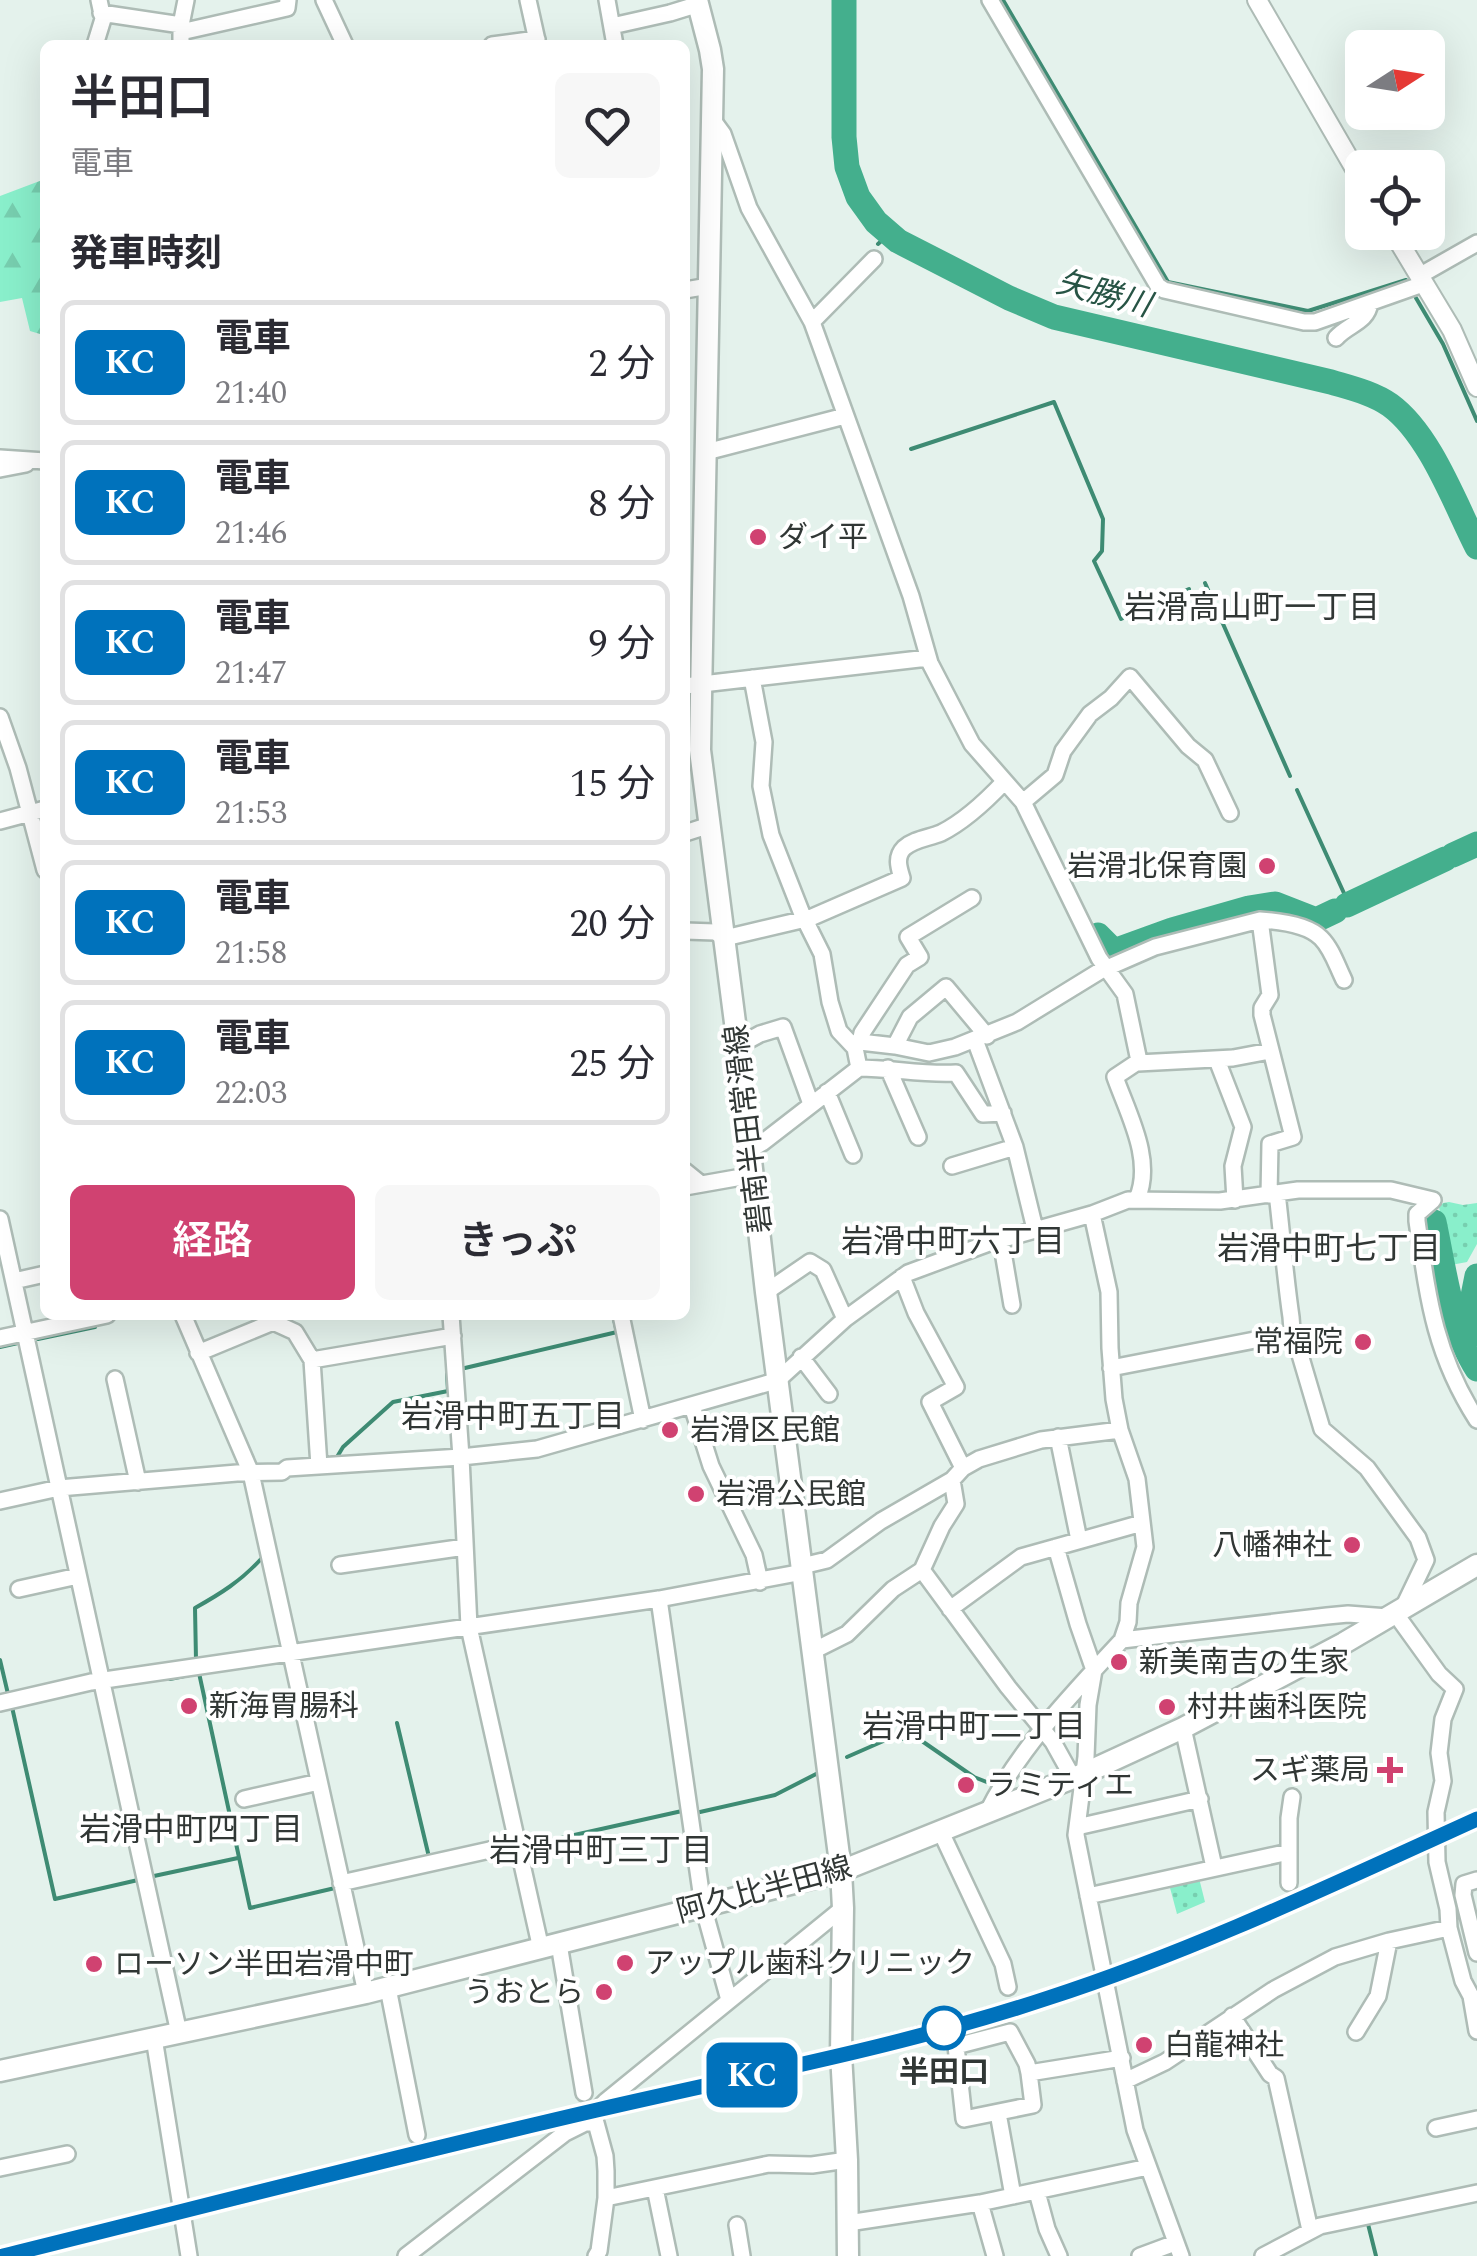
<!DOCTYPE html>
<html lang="ja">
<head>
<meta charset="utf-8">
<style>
  :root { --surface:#fff; --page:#f7f7f7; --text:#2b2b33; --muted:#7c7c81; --line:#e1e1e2; --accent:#d04271 }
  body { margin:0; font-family:Spectral,"Noto Sans JP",serif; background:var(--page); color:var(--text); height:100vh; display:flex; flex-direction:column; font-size:38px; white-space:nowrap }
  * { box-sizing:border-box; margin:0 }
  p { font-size:32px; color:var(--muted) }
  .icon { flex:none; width:55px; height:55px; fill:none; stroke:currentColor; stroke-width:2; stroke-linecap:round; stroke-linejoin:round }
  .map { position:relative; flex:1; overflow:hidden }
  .details { position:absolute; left:40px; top:40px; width:650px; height:1280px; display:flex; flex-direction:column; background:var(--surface); border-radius:15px; box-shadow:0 10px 40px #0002 }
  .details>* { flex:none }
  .badge { padding:0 20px; border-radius:15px; font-size:35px; line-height:65px }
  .needle { width:65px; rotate:78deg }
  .tools { position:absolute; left:1345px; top:30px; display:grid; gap:20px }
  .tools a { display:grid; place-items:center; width:100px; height:100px; border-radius:15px; background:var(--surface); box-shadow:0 10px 40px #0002; font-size:50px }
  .map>.badge { position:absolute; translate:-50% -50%; box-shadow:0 0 0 5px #fff }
  h2 { padding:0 30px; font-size:38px; line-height:90px }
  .round { display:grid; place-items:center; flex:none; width:105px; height:105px; border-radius:15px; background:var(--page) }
  .headline { display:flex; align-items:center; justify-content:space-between; height:170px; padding:0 30px }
  h1 { font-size:48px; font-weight:600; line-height:75px }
  .primary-button { display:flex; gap:20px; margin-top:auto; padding:20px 30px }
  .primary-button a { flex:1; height:115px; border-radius:15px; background:var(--accent); color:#fff; font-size:40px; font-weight:600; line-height:115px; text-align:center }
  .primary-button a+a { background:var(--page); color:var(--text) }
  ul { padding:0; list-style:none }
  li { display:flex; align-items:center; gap:30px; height:125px; margin:0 20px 15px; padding:0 10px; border:5px solid var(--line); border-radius:15px }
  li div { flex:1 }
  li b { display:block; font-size:38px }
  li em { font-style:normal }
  li .badge { min-width:110px; font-weight:700; text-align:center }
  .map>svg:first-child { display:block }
  .forest { fill:url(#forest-firs) }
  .park { fill:url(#park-dots) }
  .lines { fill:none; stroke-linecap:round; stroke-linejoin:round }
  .stream { stroke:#3e8b73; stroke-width:4 }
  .river { stroke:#44af8d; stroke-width:25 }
  .minor-casing { stroke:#aebcb6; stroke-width:20 }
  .tertiary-casing { stroke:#aebcb6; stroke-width:22 }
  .secondary-casing { stroke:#aebcb6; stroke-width:25 }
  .minor { stroke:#fff; stroke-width:15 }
  .tertiary { stroke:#fff; stroke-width:18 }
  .secondary { stroke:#fff; stroke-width:20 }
  .rail { stroke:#444b49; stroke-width:4; stroke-dasharray:12 12; stroke-linecap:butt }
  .line-casing { stroke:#fff; stroke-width:22 }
  .line { stroke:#0072bc; stroke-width:15 }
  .poi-dot { fill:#d04271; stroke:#fff; stroke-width:4 }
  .stop-dot { fill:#fff; stroke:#0072bc; stroke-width:5 }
  .labels { text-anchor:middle; stroke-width:8; stroke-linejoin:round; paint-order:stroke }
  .poi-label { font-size:30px; fill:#313735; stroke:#fff; text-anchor:start }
  .street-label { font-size:30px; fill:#313735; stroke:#fff }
  .stop-label { font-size:30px; font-weight:bold; fill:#313735; stroke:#fff }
  .water-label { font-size:32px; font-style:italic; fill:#275445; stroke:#fff }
  .neighbourhood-label { font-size:32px; fill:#313735; stroke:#fff }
</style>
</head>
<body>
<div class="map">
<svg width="1477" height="2256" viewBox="0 0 1477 2256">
  <defs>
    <pattern id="forest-firs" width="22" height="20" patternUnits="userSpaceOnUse" patternTransform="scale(2.5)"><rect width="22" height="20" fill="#89efcb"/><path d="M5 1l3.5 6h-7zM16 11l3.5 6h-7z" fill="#77ceaf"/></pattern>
    <pattern id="park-dots" width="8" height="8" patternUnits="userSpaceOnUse" patternTransform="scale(2.5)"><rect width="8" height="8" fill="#89efcb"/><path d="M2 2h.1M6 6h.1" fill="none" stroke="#77ceaf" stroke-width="1.8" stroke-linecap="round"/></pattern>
  </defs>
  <rect width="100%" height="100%" fill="#e4f2ec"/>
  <path class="forest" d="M45,179V332L40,334L30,331L22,298L0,302V196Z"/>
  <path class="park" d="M1449,1202L1463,1205L1477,1203V1244L1467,1262L1451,1265L1439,1207L1443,1203Z
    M1199,1878L1205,1902L1177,1914L1169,1884Z"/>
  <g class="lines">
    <path class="stream" d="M1003,0L1168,282L1308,311L1406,280
      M878,244L889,234
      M1416,298L1443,344L1477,421
      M911,449L1054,402L1103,519L1102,551L1094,561L1121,619L1189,589
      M1205,583L1290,776
      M1297,790L1348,902L1443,860
      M1453,855L1477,845
      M38,1339L95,1327
      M0,1347L18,1343
      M465,1368L617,1332L613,1315
      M330,1458L337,1457L343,1447L393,1402L448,1391L447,1373
      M0,1660L8,1694
      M196,1660L195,1608C220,1594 241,1581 261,1559
      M170,1679L199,1673L250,1908L335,1888
      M12,1707L55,1899L138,1880
      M397,1723L429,1857
      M847,1757L888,1739H919L974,1777L994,1785
      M700,1812L775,1795L820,1772
      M525,1846L682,1811
      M154,1876L238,1858
      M1368,2224L1376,2256"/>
    <path class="river" d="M844,0V137L847,167L858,197L876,222L898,241L1009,298L1054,317L1331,382C1351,388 1373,393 1390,405C1430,434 1455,504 1477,547
      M1453,855L1477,844
      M1347,905L1445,859
      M1098,935L1114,951L1172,930L1249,908L1275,904L1316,920L1335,911
      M1434,1222C1444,1268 1451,1329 1477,1369
      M1471,1335L1469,1316L1477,1276"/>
    <g class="minor-casing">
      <path id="minor" d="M324,0L345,45
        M528,0L538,45
        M607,0L615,45
        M990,0L1158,286L1164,290L1304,322H1315L1423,284
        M101,13L181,25
        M612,26L670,13L699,4
        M181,32L287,8L288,0
        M95,45L103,19L99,0
        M181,45V25L186,0
        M492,45L537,39
        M712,119L723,134L749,208L812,322L911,596L930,663L972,744L1023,802L1099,958L1125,994L1139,1061L1115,1077C1128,1114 1154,1160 1137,1199
        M1419,276L1477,243
        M685,290L709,286
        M812,322L874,259
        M1336,338C1348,324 1367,323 1370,303
        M706,452L845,416
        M0,458L45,461
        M0,469L26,464
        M752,678L764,742L761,786L771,835L802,914L822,954L830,1002L839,1031L855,1048
        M685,686L928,658
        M0,717L18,768L45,870
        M1023,802L1055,775L1063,751L1090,714L1111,698L1130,677L1188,746L1205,760L1230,813
        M0,821L45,809
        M685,833L710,825
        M1260,920L1270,995L1262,1008V1015L1293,1137L1270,1144L1269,1195
        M685,931L715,932L725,938L810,918L902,878C899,868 895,857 904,848C914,839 929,838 941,833C963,822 987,800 1004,782
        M975,1040L1015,1147L1035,1229
        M860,1042L862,1033L907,965L920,957L908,937L972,898
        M738,1046L760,1034L783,1027L811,1104
        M895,1046L910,1017L946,987L987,1036
        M1217,1060L1243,1127L1233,1166L1235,1200
        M1138,1063L1233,1058L1270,1051
        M859,1068C891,1068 923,1075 956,1073L983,1114L1003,1113
        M888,1068L918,1137
        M827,1092L853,1155
        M751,1149L762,1143L859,1068L855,1048L860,1042L895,1046L929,1053L955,1047L1017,1022L1100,971L1155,947L1260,920C1278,921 1307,924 1321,938C1332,949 1337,966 1344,980
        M952,1166L1015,1147
        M685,1171L701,1184
        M685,1187L753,1175
        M1277,1193C1282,1235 1285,1276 1291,1317C1292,1327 1291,1332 1296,1341L1322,1429L1367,1468L1418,1538L1426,1560L1403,1608
        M1433,1200L1417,1214V1221C1428,1298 1434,1353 1477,1420
        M0,1219L179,2033
        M1001,1240L1012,1305
        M902,1277L916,1313L956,1387L930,1402L963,1468
        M14,1281L45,1274
        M766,1292L810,1262L823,1270L845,1319
        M183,1315L251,1473L366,1993
        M451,1315L461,1457L469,1627L541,1949
        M621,1315L643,1420
        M0,1338L107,1315
        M198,1353L273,1322L295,1332L312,1360L319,1466
        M801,1357L829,1394
        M312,1360L453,1336
        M1111,1368L1291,1333
        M115,1379L138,1482
        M692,1406L711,1466L754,1555L760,1582
        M1058,1437L1079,1540
        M0,1501L59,1488L237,1473L282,1472L287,1468L461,1457L537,1449L772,1382L779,1379L845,1319L908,1273L989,1243L1092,1214L1128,1200L1220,1201L1298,1190H1391L1433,1200
        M1056,1547L1078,1624L1094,1670L1088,1705L1086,1757L1076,1835L1135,2130L1181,2256
        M340,1565L465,1547
        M802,1566L827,1560L881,1521L952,1480L963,1468L979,1459L1041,1440L1120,1430
        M922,1570L1008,1687L1053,1742L1073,1778
        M19,1589L78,1576
        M659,1599L703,1906L729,2000
        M950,1609L1021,1557L1142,1523
        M1395,1613L1439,1674L1455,1689L1443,1719L1439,1753L1443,1781L1436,1812L1437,1862L1448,1909L1449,1928L1463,1981L1471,1996L1477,2031
        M1122,1640L1327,1616L1348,1614L1388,1617
        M813,1651L847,1634L893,1589L922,1570L942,1526L956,1504L952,1480
        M0,1703L91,1682L659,1599L803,1572
        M1183,1728L1214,1867
        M244,1799L319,1782
        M987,1813C1019,1748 1073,1693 1122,1640L1128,1622L1129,1603L1145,1547L1137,1479L1120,1430L1114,1399L1110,1348L1109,1292L1092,1214
        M1077,1827L1200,1799
        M940,1830L1003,1964L1008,1987
        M1477,1880L1464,1884L1463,1895L1477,1953
        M341,1883L517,1844
        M1289,1883V1818L1292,1797
        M1088,1896L1289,1852
        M559,1944L584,2093
        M388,1988L417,2135
        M1232,2016L1270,2074L1276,2078L1310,2230
        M1356,2032L1378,1996L1389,1941
        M154,2038L189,2256
        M1029,2073L1027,2064L1010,2032L956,2046L964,2119L1033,2105L1029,2073L1122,2058
        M1125,2081L1165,2062L1273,1990L1335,1957L1389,1941L1449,1928
        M998,2113L1013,2196
        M585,2123H596L605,2156L606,2171V2198L599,2251L596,2256
        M1436,2128L1477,2119
        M0,2168L67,2154
        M655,2188L669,2256
        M1037,2192L1047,2229L1059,2256
        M606,2198L769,2164L812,2165L847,2160
        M980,2203L995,2256
        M848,2223L980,2203L1148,2167
        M737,2225L742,2256
        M406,2256L565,2133L585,2123L606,2101L843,1908
        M1140,2256L1175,2243
        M1263,2256L1320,2226L1477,2193"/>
    </g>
    <g class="tertiary-casing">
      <path id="tertiary" d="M1257,0L1362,181
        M1393,232L1452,330L1477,387"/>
    </g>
    <g class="secondary-casing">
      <path id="secondary" d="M697,0L710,50L713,69L700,750L738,1046L766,1292L841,1871L843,1908L841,2054L847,2160L848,2256
        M0,2071L366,1993L841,1871L1083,1774L1183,1728L1344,1643L1477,1565"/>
    </g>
    <use href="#minor" class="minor"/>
    <use href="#tertiary" class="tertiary"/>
    <use href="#secondary" class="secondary"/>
    <path class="rail" d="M0,2249C203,2199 407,2147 611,2100C774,2061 940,2029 1099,1973C1228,1928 1352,1867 1477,1811"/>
  </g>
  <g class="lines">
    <g class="line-casing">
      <path id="line" d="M3,2256C201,2207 398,2156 597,2110C748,2075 901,2047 1048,1998C1196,1950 1336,1883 1477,1819"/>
    </g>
    <use href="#line" class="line"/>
  </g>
  <g class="poi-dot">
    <circle cx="758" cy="537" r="10"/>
    <circle cx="1267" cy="866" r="10"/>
    <circle cx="1363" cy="1342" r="10"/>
    <circle cx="670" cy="1430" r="10"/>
    <circle cx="696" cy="1494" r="10"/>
    <circle cx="1352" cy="1545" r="10"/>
    <circle cx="1119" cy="1662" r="10"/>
    <circle cx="189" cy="1706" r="10"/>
    <circle cx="1167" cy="1707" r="10"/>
    <path d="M1385 1755h10v10h10v10h-10v10h-10v-10h-10v-10h10z"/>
    <circle cx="966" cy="1785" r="10"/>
    <circle cx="625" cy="1963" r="10"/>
    <circle cx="94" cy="1964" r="10"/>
    <circle cx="604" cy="1992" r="10"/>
    <circle cx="1144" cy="2045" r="10"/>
  </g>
  <circle class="stop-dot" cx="944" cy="2028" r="20"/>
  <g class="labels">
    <g class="poi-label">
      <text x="778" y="547">ダイ平</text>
      <text x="1247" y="876" text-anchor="end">岩滑北保育園</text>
      <text x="1343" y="1352" text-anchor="end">常福院</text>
      <text x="690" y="1440">岩滑区民館</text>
      <text x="716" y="1504">岩滑公民館</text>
      <text x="1332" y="1555" text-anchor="end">八幡神社</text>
      <text x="1139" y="1672">新美南吉の生家</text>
      <text x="209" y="1716">新海胃腸科</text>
      <text x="1187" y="1717">村井歯科医院</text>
      <text x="1370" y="1780" text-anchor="end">スギ薬局</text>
      <text x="986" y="1795">ラミティエ</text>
      <text x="645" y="1973">アップル歯科クリニック</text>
      <text x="114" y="1974">ローソン半田岩滑中町</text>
      <text x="584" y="2002" text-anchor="end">うおとら</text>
      <text x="1164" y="2055">白龍神社</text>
    </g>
    <g class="street-label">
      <text transform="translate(748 1129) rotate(-97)" y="10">碧南半田常滑線</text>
      <text transform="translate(764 1889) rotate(-15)" y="10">阿久比半田線</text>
    </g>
    <g class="stop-label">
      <text x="944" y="2082">半田口</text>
    </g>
    <g class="water-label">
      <text transform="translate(1104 293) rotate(15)" y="11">矢勝川</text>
    </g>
    <g class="neighbourhood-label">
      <text x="1252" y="618">岩滑高山町一丁目</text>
      <text x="953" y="1252">岩滑中町六丁目</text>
      <text x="1329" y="1259">岩滑中町七丁目</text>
      <text x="513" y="1427">岩滑中町五丁目</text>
      <text x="974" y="1737">岩滑中町二丁目</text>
      <text x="191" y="1840">岩滑中町四丁目</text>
      <text x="601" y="1861">岩滑中町三丁目</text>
    </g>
  </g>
</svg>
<div class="tools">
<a><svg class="needle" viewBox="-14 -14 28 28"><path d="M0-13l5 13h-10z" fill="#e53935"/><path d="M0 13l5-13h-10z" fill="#7c7c81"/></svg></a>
<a><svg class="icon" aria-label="locate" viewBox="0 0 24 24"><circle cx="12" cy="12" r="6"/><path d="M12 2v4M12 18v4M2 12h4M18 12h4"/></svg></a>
</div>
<b class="badge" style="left:752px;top:2075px;background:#0072bc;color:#fff">KC</b>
<section class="details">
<div class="headline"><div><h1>半田口</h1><p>電車</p></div><a class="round"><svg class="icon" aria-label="heart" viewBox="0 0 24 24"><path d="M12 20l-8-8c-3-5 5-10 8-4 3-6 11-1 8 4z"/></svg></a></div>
<h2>発車時刻</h2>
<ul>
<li><span class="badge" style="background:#0072bc;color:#fff">KC</span><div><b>電車</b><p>21:40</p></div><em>2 分</em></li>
<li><span class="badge" style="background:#0072bc;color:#fff">KC</span><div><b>電車</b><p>21:46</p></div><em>8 分</em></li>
<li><span class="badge" style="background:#0072bc;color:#fff">KC</span><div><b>電車</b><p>21:47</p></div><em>9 分</em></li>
<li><span class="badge" style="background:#0072bc;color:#fff">KC</span><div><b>電車</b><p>21:53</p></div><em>15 分</em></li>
<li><span class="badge" style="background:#0072bc;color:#fff">KC</span><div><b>電車</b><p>21:58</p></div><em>20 分</em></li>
<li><span class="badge" style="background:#0072bc;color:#fff">KC</span><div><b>電車</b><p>22:03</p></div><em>25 分</em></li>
</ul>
<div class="primary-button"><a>経路</a><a>きっぷ</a></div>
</section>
</div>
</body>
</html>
